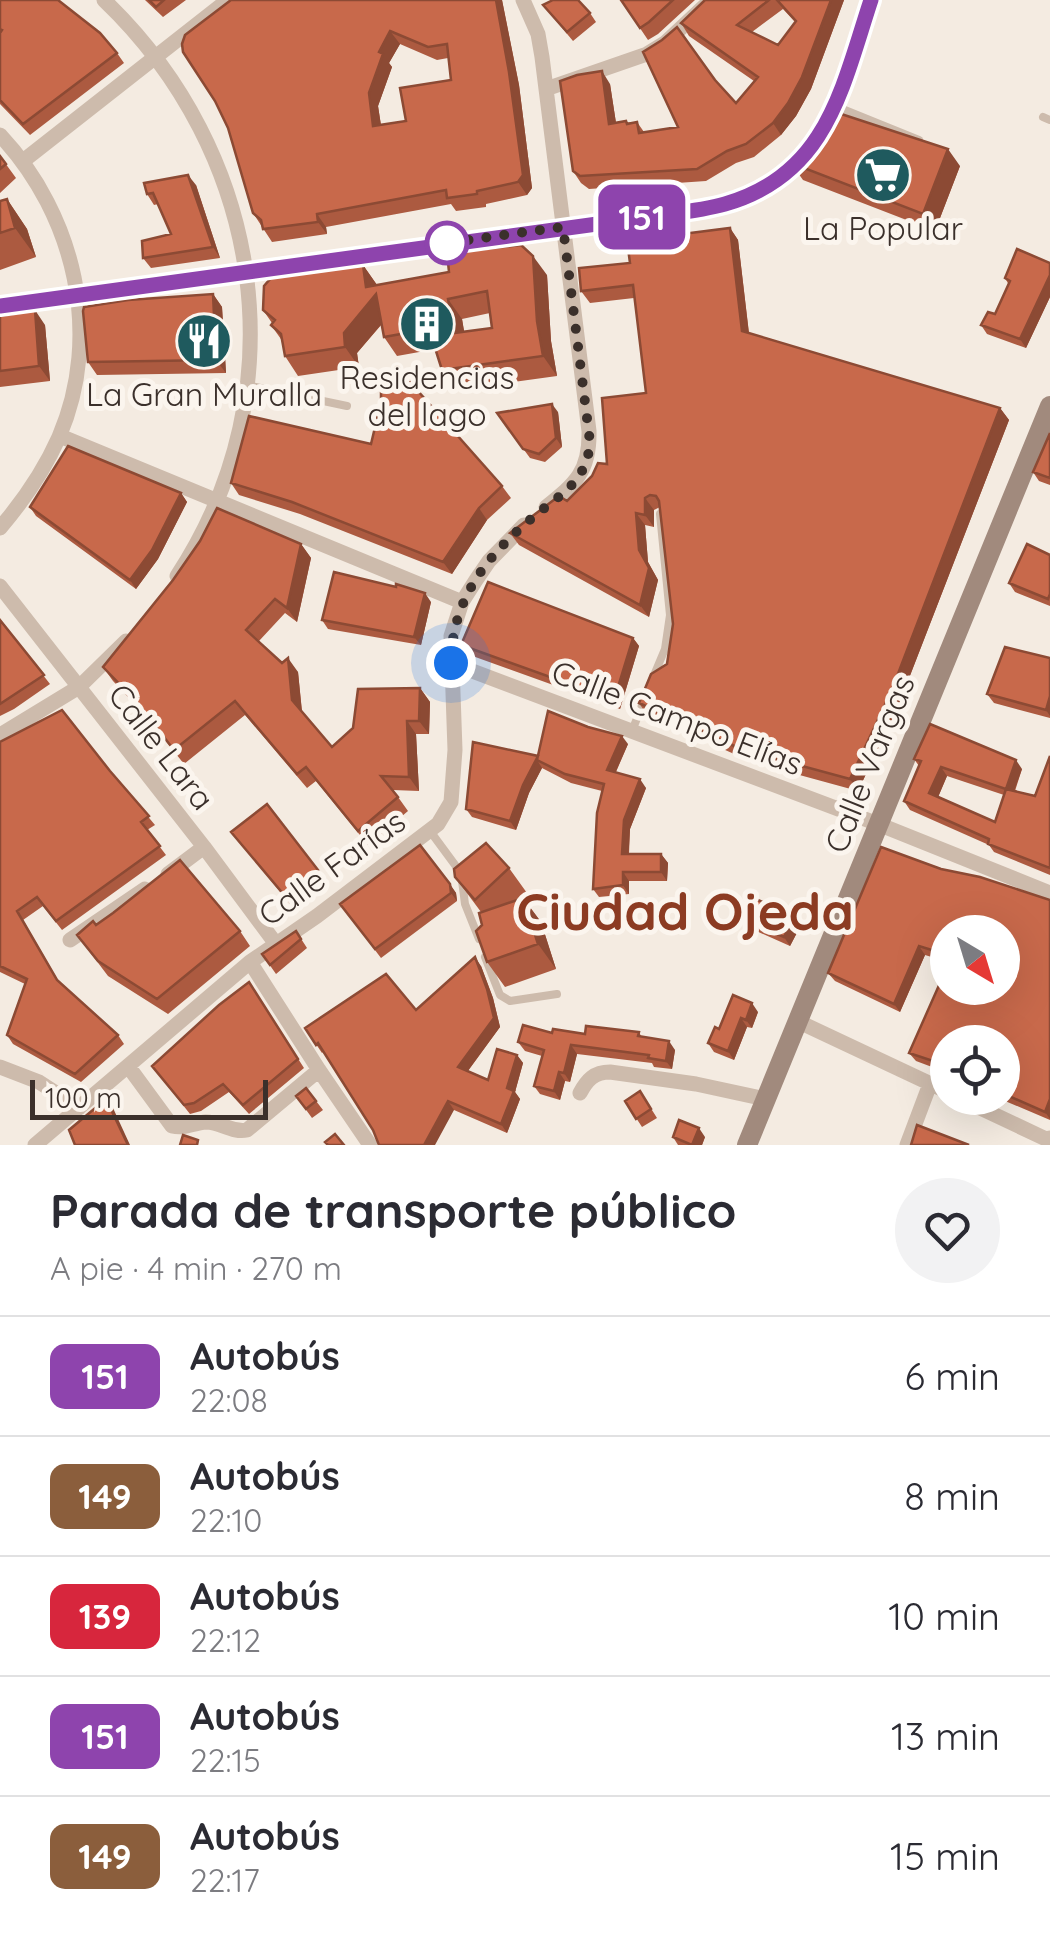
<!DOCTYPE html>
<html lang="es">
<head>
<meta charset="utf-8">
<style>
  :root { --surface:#fff; --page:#f2f2f3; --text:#2b2b33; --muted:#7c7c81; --line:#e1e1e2 }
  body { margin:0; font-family:Quicksand,sans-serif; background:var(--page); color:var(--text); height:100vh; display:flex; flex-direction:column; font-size:38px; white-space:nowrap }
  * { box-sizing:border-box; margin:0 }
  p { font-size:32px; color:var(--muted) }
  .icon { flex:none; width:55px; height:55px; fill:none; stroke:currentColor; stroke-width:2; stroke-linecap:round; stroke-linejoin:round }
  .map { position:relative; height:1145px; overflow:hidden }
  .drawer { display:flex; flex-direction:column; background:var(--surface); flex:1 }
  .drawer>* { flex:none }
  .badge { padding:0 20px; border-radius:15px; font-size:35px; line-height:65px }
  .needle { width:65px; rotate:142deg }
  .fabs { position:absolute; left:930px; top:915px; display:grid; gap:20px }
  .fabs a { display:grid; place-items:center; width:90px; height:90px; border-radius:50%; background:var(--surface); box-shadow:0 10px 40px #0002; font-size:50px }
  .scale { position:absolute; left:30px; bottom:25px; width:238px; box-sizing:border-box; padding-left:10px; border:5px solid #3b302b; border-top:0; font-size:28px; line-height:35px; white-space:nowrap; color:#3b302b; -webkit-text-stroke:8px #fbf5ee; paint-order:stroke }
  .you { position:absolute; width:50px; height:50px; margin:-25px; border:8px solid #fff; border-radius:50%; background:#1a73e8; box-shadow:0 0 0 15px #1a73e833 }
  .map>.badge { position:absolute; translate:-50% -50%; box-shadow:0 0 0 5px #fff }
  .round { display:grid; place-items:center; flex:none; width:105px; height:105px; border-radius:52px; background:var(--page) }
  .headline { display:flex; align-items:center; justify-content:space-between; height:170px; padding:0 50px }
  h1 { font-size:48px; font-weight:700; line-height:75px }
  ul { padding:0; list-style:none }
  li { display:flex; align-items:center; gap:30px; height:120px; padding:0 50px; border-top:2px solid var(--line) }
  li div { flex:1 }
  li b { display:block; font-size:38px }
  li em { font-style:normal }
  li .badge { min-width:110px; font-weight:700; text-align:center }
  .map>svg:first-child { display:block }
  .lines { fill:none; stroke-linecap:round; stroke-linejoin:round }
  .lane { stroke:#cdbbac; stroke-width:8 }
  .street { stroke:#cdbbac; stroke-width:15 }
  .secondary { stroke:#a18a7d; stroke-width:20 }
  .wall { fill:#ac5a40; fill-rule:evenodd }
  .shaded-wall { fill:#8c4a34 }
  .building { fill:#c8694b; stroke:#8c4a34; stroke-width:2.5; fill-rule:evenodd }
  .line-casing { stroke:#fff; stroke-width:22 }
  .line { stroke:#8e44ad; stroke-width:15 }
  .walk { stroke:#3b302b; stroke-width:10; stroke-dasharray:0 18 }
  .stop-dot { fill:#fff; stroke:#8e44ad; stroke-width:5 }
  .labels { text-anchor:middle; stroke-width:10; stroke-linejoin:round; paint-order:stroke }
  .poi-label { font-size:32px; fill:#3b302b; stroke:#fbf5ee }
  .street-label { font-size:32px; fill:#3b302b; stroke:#fbf5ee }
  .town-label { font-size:52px; font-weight:bold; fill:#8c3b22; stroke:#fbf5ee }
</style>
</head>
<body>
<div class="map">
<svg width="1050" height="1145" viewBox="0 0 1050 1145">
  <rect width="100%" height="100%" fill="#f4ebe1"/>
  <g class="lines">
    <path class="lane" d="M835,106L919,140
      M1043,117L1050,120
      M247,385L347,406
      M652,680L665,649L670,615L660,514
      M632,731L645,698
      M430,831L461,873L465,904L479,939
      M485,957L500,995L510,1001L557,994"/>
    <path class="street" d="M104,0C263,152 300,389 177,576
      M523,0L538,34L542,57L589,431C590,471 576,483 546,507
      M546,89L647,54L665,43L711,0
      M824,127L835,106L871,0
      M0,135C75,215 103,335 59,437C44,471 24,500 0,528
      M23,161L228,0
      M0,305L701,209C745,199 773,185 805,154
      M60,436L462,602
      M0,586L204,847L276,944
      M451,663L878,824L1050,893
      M0,735L79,687L126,641
      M168,874L204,847
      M70,940L145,889
      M250,962L319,1070L370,1145
      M797,1021L948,1092
      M128,1066L172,1126C185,1129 193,1123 206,1122C221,1122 232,1133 247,1130L319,1070
      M0,1067L39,1082L79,1108
      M580,1093C587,1080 594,1072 610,1072L696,1084L765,1099
      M959,1098L1046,1139L1050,1138
      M35,1145L250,962L317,916L438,824L451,802L455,750L451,636L462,602L476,580L489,561L524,525
      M907,1145L930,1084"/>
    <path class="secondary" d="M747,1145L1050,406"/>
  </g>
  <path class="wall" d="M0,0L117,53L124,63L30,135L0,104Z
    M145,0H186L163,17Z
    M502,0L519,85L532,188L527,195L486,204V207L456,211L451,204L326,227L327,234L272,242L253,213L228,128L215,101L183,52ZM400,44L437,60L448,58L451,80L406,121L381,125L378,106L392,67L389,63Z
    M621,0H695L658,34L648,40Z
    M705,0H844L811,89L796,116L781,135L754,157L736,163L706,181L589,189L581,183L573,171L610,84L616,123L637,122L644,132L678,127L715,80L736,103L754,81L689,36L681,23ZM783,9L795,22L778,45L752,32Z
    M543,5L590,13L596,22L573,41Z
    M0,156L16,178L0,193Z
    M791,163L960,166L935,231L803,180Z
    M196,185L220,258L151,268L143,258L171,234L158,204L154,205L147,194Z
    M7,199L27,229L36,257L0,270V201Z
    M730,228L738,240L749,333L1000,408L1009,420L899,704L858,791L752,762L647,715L639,703L667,664L673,624L660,507L654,510V527L645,525L648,562L658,580L649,617L519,545L510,533L567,501L607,464L646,393L634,298L590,303L581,291L630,263Z
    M1050,263V297L1026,348L987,334L981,325L995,314L1009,285L1005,278Z
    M363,265L377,285L547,275L551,341L557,376L456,390L442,370L436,349L397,356L384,337L382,324L357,353L359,367L298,376L285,356L283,342L271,325L272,323L263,310ZM490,313L492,328L464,332L462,319Z
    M213,294L222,307L226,373L97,375L88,362Z
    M0,316L45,325L50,381L0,387Z
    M558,412L562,447L545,462L530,458L497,413Z
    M1050,433V485L1039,481L1033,472Z
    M231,483L502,486L511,498L487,520L452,574L300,514L239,495Z
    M181,493L187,502L158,559L136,589L36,516L30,507Z
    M301,544L311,558L297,622L285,613L259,641L282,663L298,672L302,711L332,747L420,688L430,702L429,734H416L419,791L393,790L408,811L368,845L316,781L307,788L245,715L184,764L145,715L113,681L103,667L173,580Z
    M1050,555V606L1015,592L1009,583Z
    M431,602L421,645L328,629L322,620Z
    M0,620L50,684L14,709L0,716Z
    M633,638L639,646L620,709L467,654L461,645Z
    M1050,658V718L994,703L987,694Z
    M0,742L110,771L155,825L147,830L166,855L62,930L43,906L23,920L59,982L118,1035L124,1044L81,1082L13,1044L7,1035L25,984L0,972Z
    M628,744L616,772L646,788L630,829L629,854H661L668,863L667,881H629V894L599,897L593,889L602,791L571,783L542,768L529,793L516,830L472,817L466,809L538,756Z
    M1050,756V875L994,852L989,845L910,810L904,801L919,766L914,759L1022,769L1015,791L1035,796ZM947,776L1004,795L995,822L938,797Z
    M267,804L324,878L291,905L231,832Z
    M420,845L456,893L457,901L381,958L340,904Z
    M509,868L527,893L520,899L523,898L541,922L556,969L505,987L487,962L481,912L455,877Z
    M941,869L1050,900V1120L998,1098H1002V1042H948V1073L916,1061L909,1053L1002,988L948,932V962L925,955L900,1012L835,981L828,973Z
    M794,916L801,925L790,946L745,926L739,917Z
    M96,925L240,931L250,946L168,1014L108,976L77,935Z
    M296,931L307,948L276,974L262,954Z
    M481,966L493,998L500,1027L468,1071L488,1080L517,1055L523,1063L515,1092L520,1099L507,1133L454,1110L373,1130L323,1052L322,1053L305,1028L416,1010Z
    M249,982L304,1068L249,1114L229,1092L201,1111L190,1114L152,1066Z
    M758,1012L752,1028L747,1027L734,1060L714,1052L708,1043L719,1029Z
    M639,1032L641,1036L675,1050L672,1069L654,1067L652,1063L577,1054L570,1082L565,1081L560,1100L540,1094L534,1086L542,1056L525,1051L518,1042L552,1033L585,1034Z
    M306,1088L323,1110L312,1118L296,1096Z
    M640,1091L657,1118L642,1127L625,1101Z
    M673,1137H705L702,1145H678Z"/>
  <path class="shaded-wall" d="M496,0H502L519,85L532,188L527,195L518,182Z
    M831,0H844L811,89L796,116L781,135L773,123Z
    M390,31L400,44L389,63L392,67L378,106L383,139L373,126L369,93L379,52Z
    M602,71L610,84L618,136L609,124Z
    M948,149L960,166L935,231L923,214Z
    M188,175L196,185L220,258L213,247Z
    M7,199L27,229L36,257L15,228Z
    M317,214L326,227L327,234L318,222Z
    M730,228L738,240L750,343L742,331Z
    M533,256L547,275L551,341L557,376L543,356L537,321Z
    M363,265L377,285L390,314L357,353L359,367L345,347L344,333L366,287Z
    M1050,275V297L1026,348L1020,339Z
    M213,294L222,307L226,373L216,360Z
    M448,299L462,319L468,353L454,333Z
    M35,310L45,325L50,381L39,366Z
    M552,404L558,412L562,447L556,438Z
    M1000,408L1009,420L899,704L858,791L850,779Z
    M181,493L187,502L158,559L136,589L130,580Z
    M645,498L654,510V527L645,515Z
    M479,508L487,520L452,574L443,562Z
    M636,513L645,525L648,562L658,580L649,617L640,605Z
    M301,544L311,558L297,622L287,608Z
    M425,593L431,602L421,645L414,637Z
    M633,638L639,646L620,709L614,700Z
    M288,658L298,672L302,713L292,700Z
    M420,688L430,702L429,734L419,721Z
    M1050,696V716L1046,710Z
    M407,721L416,734L419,791L409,777Z
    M622,736L628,744L613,778L607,770Z
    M538,756L537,760L542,768L529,793L516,830L510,821L523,785Z
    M1016,760L1022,769L1012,797L1006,789Z
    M941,767L947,776L936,802L929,793Z
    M640,779L646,788L630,829L628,863L622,854L624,820Z
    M661,854L668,863L667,881L661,872Z
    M623,872L629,881V894L623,885Z
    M450,884L456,893L457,901L451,893Z
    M523,898L541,922L556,969L538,944Z
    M794,916L801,925L790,946L784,937Z
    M919,946L925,955L900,1012L894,1004Z
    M475,957L481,966L493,998L500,1027L464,1076L458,1067Z
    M752,1003L758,1012L752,1028L746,1020Z
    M741,1018L747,1027L734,1060L728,1051Z
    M669,1041L675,1050L672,1069L666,1061Z
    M571,1045L577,1054L570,1082L564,1073Z
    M517,1055L523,1063L515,1092L520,1099L507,1133L501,1124L507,1088Z
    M559,1072L565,1081L560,1100L554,1091Z
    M106,1099L113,1108L130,1145H128Z
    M1050,1099V1119L1045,1112Z
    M448,1101L454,1110L435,1145H424Z
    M699,1128L705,1137L702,1145H692Z"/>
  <path class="building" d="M0,0H58L100,33L117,53L23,124L0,100V33L2,30L0,29Z
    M149,0H164L156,7Z
    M231,0H496L509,72L523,175L518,182L477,191V194L447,198L446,190L317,214L318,222L263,229L261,220L253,213L228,128L215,101L183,52L182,44L185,35ZM390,31L428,47L447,44L451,80L400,88L406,121L373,126L369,93L383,54L379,52Z
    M553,0H578L590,13L567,32L543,5Z
    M621,0H673L649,22L640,28Z
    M705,0H769L737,25L778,45L796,21L777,0H831L802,77L788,103L773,123L746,144L727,151L697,169L580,176L573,171L560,81L577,75L602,71L609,124L626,121L627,124L637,122L639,133L678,127L643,52L662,40L677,27L715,80L736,103L758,77L681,23Z
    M829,110L948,149L923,214L791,163L816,136Z
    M0,156L6,164L0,169Z
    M188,175L213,247L143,258L142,241L171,234L153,193L147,194L144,183Z
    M7,199L15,228L0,233V201Z
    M730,228L742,331L1000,408L891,692L850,779L743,750L639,703L651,674L667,664L673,624L659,501L656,496L650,495L645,498V515L636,513L639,550L649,568L640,605L510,533L559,496L567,501L592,476L598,463L607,464L602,398L646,393L633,285L581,291L579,268L630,263L627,241Z
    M521,245L533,256L537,321L543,356L442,370L429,329L384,337L376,294L344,333L345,347L285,356L281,334L271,325L275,320L263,310L264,286L271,278L363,265L366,287L449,272L447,253ZM487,291L492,328L454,333L448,299Z
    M1017,249L1050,263V275L1020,339L981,325L988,312L995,314L1010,281L1005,278Z
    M213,294L216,360L88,362L83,311L84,307L128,300Z
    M35,310L39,366L0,371V316Z
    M410,382L502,486L479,508L443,562L292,502L231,483L249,416L371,444L381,402V388Z
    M552,404L556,438L539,454L523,449L497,413Z
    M1050,433V478L1033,472Z
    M68,446L181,493L152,550L130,580L30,507Z
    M217,508L301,544L287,608L275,599L246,630L282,663L288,658L292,700L332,747L353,728L358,689L420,688L419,721H407L409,777L381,776L398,797L358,831L306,767L297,774L235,701L174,750L136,701L103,667L173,580L200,541Z
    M1027,544L1050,555V594L1048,599L1009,583Z
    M334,572L396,587V584L425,593L414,637L322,620Z
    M488,582L633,638L614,700L461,645Z
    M0,620L44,675L0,704Z
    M1005,647L1050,658V696L1046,710L987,694Z
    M62,710L110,771L149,816L141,822L160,846L56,921L37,897L17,911L57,980L118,1035L75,1074L7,1035L27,979L0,966V742Z
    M548,711L588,727L622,736L607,770L640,779L624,820L622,854H661V872H623V885L593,889L597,813L604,784L565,774L537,760Z
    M930,724L1016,760L1006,789L1035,796L1050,756V868L988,844L989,839L904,801L921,761L914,759ZM941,767L1006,789L995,822L929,793Z
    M473,742L538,756L523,785L510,821L466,809Z
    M267,804L318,870L285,896L231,832Z
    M486,843L509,868L475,900L455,877L454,869Z
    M420,845L450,884L451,893L375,949L340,904Z
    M881,847L941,869L980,877L1050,900V1099L1045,1112L1002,1093V1042H948V1066L909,1053L948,965V988H1002V932H948V955L919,946L894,1004L828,973Z
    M180,860L240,931L157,999L98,961L77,935L93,921L96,925L113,913Z
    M749,896L794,916L784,937L739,917Z
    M523,898L538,944L487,962L476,931L482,925L479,913Z
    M296,931L301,939L270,965L262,954Z
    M475,957L487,989L494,1018L458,1067L488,1080L497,1049L517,1055L507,1088L514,1091L501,1124L448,1101L424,1145H379L373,1130L318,1043L316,1045L305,1028L386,974L416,1010Z
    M249,982L298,1059L243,1105L223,1084L194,1103L184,1105L152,1066L219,1005Z
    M733,995L752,1003L746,1020L741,1018L728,1051L708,1043L715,1027L719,1029Z
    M523,1025L552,1033L553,1029L585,1034L586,1026L639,1032L638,1036L669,1041L666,1061L648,1058L649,1055L571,1045L564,1073L559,1072L554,1091L534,1086L544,1050L518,1042Z
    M306,1088L316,1101L306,1109L296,1096Z
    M640,1091L651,1109L636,1119L625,1101Z
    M106,1099L128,1145H75L69,1130Z
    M679,1120L699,1128L692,1145L673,1137Z
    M917,1125L969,1145H911Z
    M335,1134L344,1145H328L325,1142Z
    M183,1135L198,1140L197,1145H180Z"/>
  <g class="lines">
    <g class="line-casing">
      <path id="line" d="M0,306L648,217C674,213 700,211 725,204C827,175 842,88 871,0"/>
    </g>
    <use href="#line" class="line"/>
    <path class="walk" d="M447,243L431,245L563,227L590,442C587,483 560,494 531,519C485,558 452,600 451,663"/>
  </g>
  <defs>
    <g id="supermarket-disc" transform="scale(2.875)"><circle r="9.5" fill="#1f5a5e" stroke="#fbf5ee"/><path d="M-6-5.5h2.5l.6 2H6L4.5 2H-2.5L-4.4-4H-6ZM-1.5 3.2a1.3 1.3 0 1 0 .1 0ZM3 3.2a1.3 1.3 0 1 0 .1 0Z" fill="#fff"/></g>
    <g id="building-disc" transform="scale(2.875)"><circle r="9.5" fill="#1f5a5e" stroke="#fbf5ee"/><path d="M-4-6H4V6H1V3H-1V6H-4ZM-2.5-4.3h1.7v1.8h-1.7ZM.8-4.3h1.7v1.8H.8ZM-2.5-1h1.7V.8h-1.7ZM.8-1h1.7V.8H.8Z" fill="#fff"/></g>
    <g id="restaurant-disc" transform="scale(2.875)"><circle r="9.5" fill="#1f5a5e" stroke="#fbf5ee"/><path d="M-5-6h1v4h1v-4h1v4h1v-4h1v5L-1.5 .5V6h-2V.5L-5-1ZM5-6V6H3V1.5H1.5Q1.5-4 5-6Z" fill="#fff"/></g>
  </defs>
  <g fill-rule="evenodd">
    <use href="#supermarket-disc" x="883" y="175"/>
    <use href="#building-disc" x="427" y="324"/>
    <use href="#restaurant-disc" x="204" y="341"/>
  </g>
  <circle class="stop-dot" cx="447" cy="243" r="20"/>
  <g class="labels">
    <g class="poi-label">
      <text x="883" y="240">La Popular</text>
      <text x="427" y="389">Residencias<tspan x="427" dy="37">del lago</tspan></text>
      <text x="204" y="406">La Gran Muralla</text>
    </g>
    <g class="street-label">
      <text transform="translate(677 718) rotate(21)" y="11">Calle Campo Elías</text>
      <text transform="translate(161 747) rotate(52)" y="11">Calle Lara</text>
      <text transform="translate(870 764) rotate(-68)" y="11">Calle Vargas</text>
      <text transform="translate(332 868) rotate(-36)" y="11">Calle Farías</text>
    </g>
    <g class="town-label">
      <text x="685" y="930">Ciudad Ojeda</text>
    </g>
  </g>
</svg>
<div class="fabs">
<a><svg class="needle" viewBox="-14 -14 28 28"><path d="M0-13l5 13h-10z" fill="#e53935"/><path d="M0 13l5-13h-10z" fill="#7c7c81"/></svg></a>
<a><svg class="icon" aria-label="locate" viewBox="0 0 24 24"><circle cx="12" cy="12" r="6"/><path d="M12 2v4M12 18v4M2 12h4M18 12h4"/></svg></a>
</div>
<div class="scale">100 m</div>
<div class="you" style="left:451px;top:663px"></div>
<b class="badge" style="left:642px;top:217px;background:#8e44ad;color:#fff">151</b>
</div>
<section class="drawer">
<div class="headline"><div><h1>Parada de transporte público</h1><p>A pie · 4 min · 270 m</p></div><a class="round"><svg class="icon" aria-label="heart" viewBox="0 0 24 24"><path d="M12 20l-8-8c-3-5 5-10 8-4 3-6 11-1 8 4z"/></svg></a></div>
<ul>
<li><span class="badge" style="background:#8e44ad;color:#fff">151</span><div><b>Autobús</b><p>22:08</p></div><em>6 min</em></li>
<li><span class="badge" style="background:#8b5e3c;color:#fff">149</span><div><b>Autobús</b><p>22:10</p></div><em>8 min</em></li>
<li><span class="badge" style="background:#d7263d;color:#fff">139</span><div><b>Autobús</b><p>22:12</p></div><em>10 min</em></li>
<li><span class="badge" style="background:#8e44ad;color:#fff">151</span><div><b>Autobús</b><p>22:15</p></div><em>13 min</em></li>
<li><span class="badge" style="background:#8b5e3c;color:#fff">149</span><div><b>Autobús</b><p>22:17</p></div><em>15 min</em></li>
</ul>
</section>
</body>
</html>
